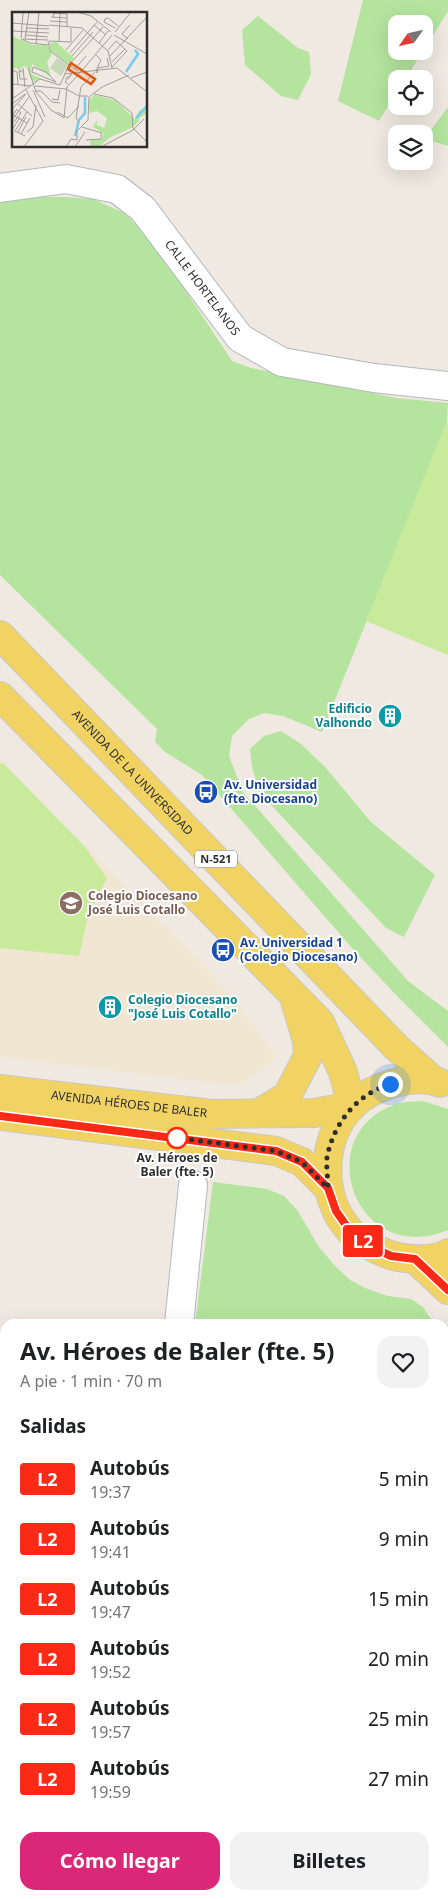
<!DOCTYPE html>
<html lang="es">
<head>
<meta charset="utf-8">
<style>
  :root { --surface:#fff; --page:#f2f2f2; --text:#202124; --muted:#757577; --accent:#db2777 }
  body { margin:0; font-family:"Noto Sans",sans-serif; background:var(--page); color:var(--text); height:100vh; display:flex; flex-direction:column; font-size:19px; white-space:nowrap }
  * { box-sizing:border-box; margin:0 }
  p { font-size:16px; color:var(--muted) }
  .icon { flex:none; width:28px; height:28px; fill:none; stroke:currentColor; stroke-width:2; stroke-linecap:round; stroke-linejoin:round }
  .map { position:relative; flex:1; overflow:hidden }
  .panel { position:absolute; left:0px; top:1319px; width:449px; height:581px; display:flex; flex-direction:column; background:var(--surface); border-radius:15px 15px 0 0; box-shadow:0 5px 20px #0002 }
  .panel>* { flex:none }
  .badge { padding:0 10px; border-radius:4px; font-size:18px; line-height:32px }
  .needle { width:32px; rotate:236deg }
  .buttons { position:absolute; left:388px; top:15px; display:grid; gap:10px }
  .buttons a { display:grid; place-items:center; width:45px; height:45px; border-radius:10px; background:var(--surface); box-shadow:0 5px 20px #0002; font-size:25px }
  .you { position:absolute; width:25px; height:25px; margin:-12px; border:4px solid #fff; border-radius:50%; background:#1a73e8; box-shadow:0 0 0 8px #1a73e833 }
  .map>.badge { position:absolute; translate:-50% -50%; box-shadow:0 0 0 2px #fff }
  h2 { padding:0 20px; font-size:19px; line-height:45px }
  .round { display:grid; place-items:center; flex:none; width:52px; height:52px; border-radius:15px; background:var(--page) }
  .head { display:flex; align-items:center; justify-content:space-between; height:85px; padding:0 20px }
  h1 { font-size:24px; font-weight:700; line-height:38px }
  .action { display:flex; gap:10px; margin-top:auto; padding:10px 20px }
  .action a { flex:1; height:58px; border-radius:15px; background:var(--accent); color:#fff; font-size:20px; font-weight:700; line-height:58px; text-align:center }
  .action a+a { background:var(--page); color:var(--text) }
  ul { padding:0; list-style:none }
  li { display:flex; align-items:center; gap:15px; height:60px; padding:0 20px }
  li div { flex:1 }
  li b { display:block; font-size:19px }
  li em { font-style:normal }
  li .badge { min-width:55px; font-weight:700; text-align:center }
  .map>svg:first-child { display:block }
  .education { fill:#f0e6d1 }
  .green { fill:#b4e49e }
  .pitch { fill:#c7eb9a }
  .plaza { fill:#dfdcd8 }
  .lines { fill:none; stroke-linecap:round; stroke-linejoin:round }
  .minor-casing { stroke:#b4b6c1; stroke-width:30 }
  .major-casing { stroke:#c9c9c9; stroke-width:30 }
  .minor { stroke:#fff; stroke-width:28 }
  .major { stroke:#f1d363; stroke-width:28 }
  .line-casing { stroke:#fff; stroke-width:11 }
  .line { stroke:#fc2916; stroke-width:8 }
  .walk { stroke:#2e2e2e; stroke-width:5; stroke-dasharray:0 9 }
  .stop-dot { fill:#fff; stroke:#fc2916; stroke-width:2.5 }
  .labels { text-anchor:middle; stroke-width:4; stroke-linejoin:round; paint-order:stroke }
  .shield { fill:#fff; stroke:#6d6d6d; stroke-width:1 }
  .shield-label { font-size:11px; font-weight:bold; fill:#2e2e2e }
  .street-label { font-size:12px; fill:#2e2e2e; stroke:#fff }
  .culture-label { font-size:12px; font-weight:bold; fill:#0d838f; stroke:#fff; text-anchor:end }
  .transit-label { font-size:12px; font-weight:bold; fill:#164399; stroke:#fff; text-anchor:start }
  .education-label { font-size:12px; font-weight:bold; fill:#785e54; stroke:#fff; text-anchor:start }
  .stop-label { font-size:12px; font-weight:bold; fill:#2e2e2e; stroke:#fff }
  .inset-river { fill:none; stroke:#75ccef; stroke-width:2.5 }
  .inset-road { fill:none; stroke:#a29e99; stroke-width:1 }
  .view { fill:#df570e; fill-opacity:0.15; stroke:#df570e; stroke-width:2.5 }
  .inset-edge { fill:none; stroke:#2e2e2e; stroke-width:2.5 }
</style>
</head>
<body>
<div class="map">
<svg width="448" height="1899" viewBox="0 0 448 1899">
  <rect width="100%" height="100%" fill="#efe9e1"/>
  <path class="education" d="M0,760L198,960L237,1003L277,1058L238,1086L0,1057Z"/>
  <path class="green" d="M363,0H448V11L424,50V24H396V51H423L405,79H396V93L379,121L338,101Z
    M258,16L298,48L309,52L311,74L298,100L281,96L245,65L242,30Z
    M448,107V146L424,139Z
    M34,197H65L93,199L124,213L141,229L168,264L232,361L251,368L396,398L448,403L447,421L322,732L283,716L264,713L249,719L232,736L229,756L243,792L408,981L448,1011V1047L398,997L352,948L202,775L165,752L155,742L157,729L0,575V201Z
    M281,731L301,744L326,768L371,822L435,875L404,937L386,928L260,793L252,767L250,749L264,736Z
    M423,1101L448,1109V1230C352,1269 308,1129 400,1103C407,1101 416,1102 423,1101Z
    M213,1182L267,1189L284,1196L297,1210L319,1247L335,1266L350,1280L365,1288L388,1296L411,1299L423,1307L434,1324H195Z
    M444,1342L448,1352V1638H444Z
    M0,1813H5V1872L0,1871Z
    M180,1895H412L401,1899H183Z"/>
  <path class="pitch" d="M447,421L448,422V655L366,621Z
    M0,763L4,764L84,846L107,878L88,916L79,956L0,948Z"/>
  <path class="plaza" d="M0,1500L5,1501V1666L0,1672Z"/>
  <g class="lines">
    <g class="minor-casing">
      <g id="minor">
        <path id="s1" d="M0,188L66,179L117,189L143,209L240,338L282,362L374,378L448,386"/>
        <path d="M179,1324L193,1185"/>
        <path d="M0,1460H5"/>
        <path d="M160,1895L162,1899"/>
      </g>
    </g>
    <g class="major-casing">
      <g id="major">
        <path id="s2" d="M0,635L397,1048L434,1081"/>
        <path d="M0,696L320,1022L343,1072L352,1106"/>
        <path d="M440,1083C425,1077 406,1079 391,1084C377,1088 363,1095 352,1106C320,1139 319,1197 350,1231C360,1241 372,1248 385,1253C401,1260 433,1262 448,1253"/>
        <path id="s3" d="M0,1089L212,1114L314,1113L352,1106"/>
        <path d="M259,1113L287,1096L308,1056L307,1041L295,1001"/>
        <path d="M0,1116L276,1151L302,1162L328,1188"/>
        <path d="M415,1259L448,1290"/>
      </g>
    </g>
    <use href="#minor" class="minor"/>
    <use href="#major" class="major"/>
  </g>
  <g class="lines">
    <g class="line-casing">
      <path id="line" d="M0,1116L276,1151L302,1162L328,1188L336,1211L350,1231L369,1246L391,1256L415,1259L448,1290"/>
    </g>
    <use href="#line" class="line"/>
    <path class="walk" d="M177,1138L171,1137L276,1151L302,1162L328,1188C328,1178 326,1167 327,1157C334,1123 356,1095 390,1084"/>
  </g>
  <defs>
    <g id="building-disc" transform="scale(1.25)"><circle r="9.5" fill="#0f9aa8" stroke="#fff"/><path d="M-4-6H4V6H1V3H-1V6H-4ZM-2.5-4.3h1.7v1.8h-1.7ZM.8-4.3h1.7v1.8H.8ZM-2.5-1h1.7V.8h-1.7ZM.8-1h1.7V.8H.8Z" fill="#fff"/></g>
    <g id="bus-disc" transform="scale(1.25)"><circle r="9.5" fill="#1a4fb4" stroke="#fff"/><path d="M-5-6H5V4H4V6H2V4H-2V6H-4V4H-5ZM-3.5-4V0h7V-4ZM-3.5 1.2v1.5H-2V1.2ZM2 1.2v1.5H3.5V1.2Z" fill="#fff"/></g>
    <g id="school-disc" transform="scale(1.25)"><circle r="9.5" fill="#8d6e63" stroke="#fff"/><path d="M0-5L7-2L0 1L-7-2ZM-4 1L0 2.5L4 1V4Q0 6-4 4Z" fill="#fff"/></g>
  </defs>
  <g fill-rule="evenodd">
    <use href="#building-disc" x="390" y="716"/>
    <use href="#bus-disc" x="206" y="792"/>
    <use href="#school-disc" x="71" y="903"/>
    <use href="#bus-disc" x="223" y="950"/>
    <use href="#building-disc" x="110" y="1007"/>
  </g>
  <circle class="stop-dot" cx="177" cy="1138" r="10"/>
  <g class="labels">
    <rect class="shield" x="195" y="850.5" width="42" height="17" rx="4"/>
    <g class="shield-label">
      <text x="216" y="863">N-521</text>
    </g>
    <g class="street-label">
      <text dy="4" stroke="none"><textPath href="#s1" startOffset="250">CALLE HORTELANOS</textPath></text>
      <text dy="4" stroke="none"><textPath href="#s2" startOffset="191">AVENIDA DE LA UNIVERSIDAD</textPath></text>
      <text dy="4" stroke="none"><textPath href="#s3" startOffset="130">AVENIDA HÉROES DE BALER</textPath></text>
    </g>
    <g class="culture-label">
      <text x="372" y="713">Edificio<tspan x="372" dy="14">Valhondo</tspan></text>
      <text x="128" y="1004" text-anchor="start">Colegio Diocesano<tspan x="128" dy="14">"José Luis Cotallo"</tspan></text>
    </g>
    <g class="transit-label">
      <text x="224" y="789">Av. Universidad<tspan x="224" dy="14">(fte. Diocesano)</tspan></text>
      <text x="240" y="947">Av. Universidad 1<tspan x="240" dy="14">(Colegio Diocesano)</tspan></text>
    </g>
    <g class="education-label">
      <text x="88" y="900">Colegio Diocesano<tspan x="88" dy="14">José Luis Cotallo</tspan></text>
    </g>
    <g class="stop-label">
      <text x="177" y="1162">Av. Héroes de<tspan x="177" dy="14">Baler (fte. 5)</tspan></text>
    </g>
  </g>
  <g transform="translate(12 12)">
    <rect width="135" height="135" fill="#efe9e1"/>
    <path d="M0,24L20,33H35L40,42L35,50L39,65L20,52L19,62L29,66L23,70L19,67L16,56L12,54L8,57L12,65L5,56L0,57ZM44,30L62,46L57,52L39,39L37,31ZM82,83L103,88L123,107L127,99L135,94L131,97L135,101L126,107L128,108L121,115L97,126L88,134L79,135L78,128L90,127L91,121L81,115L85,108V113L92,116L95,106L85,99L78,101L76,89Z" fill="#b4e49e"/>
    <path d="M45,46L56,53L49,64L38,56Z" fill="#c7d8b8"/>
    <path class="inset-river" d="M114,60L126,42L123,38M124,106L135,94M63,124L67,108L73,101V85"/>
    <path class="inset-road" d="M65,0L79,4L99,20M39,5L55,6M41,5L42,1L55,2V14M93,7L92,10L103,16M93,7L96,6L106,14M38,9L55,10M0,11L37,14M37,13L70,16L96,39L100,56M82,13L94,23M14,16L37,17M0,19L37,21M103,20L119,0M14,23L36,25M102,23L135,42M9,26L11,1M9,27L18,31L36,33M11,27L36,28M13,27L17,0M116,27L110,22L118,13M36,29L38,39L57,53M37,29L59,30V16M47,29L48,2M87,31L96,19M24,32L27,0M54,38L71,18M96,38L104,29L115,39L100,55M58,41L85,10M83,42L89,48L84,59L85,61L86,56M60,44L81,20M98,44L135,5M100,50L113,37M21,55L34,60L44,70L20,60ZM11,56L13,75M16,56L24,80L39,98L52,106L55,75L65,64M86,56L97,54L95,46M63,57L74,44M0,58L5,60L6,72M12,59H7L8,67H15M66,59L57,53L91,15M53,62L105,56L135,80M66,63L100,23M119,66L135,60M53,67L60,62L53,70L56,72M0,72L19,74M23,74L54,77M54,77L67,84H76M21,78L33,105M23,79H29L40,90L48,91M82,82L101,86L120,101L121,116L135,130M0,87L28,67L48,73L57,53M40,87L46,88L48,78M0,92L13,82M6,92L20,104M0,97L14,82M5,97L1,103L15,111M45,100L56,106L67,94M1,107L17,85M66,109L64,106L69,75L83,60M2,110L9,101L5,98M70,115L90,121M0,118L8,105M6,120L14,105M15,120L21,115L24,93M9,122L18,106M13,124L3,119L15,100M74,128L89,127V121M12,135L31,109L14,78M54,135L59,127L65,128V119L76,108L77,85L90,75L117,63M63,135L73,120M89,135L121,118L132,107"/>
    <path class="view" d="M59,51L83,67L79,72L56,57Z"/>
    <rect width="135" height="135" class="inset-edge"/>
  </g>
</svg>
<div class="buttons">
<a><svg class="needle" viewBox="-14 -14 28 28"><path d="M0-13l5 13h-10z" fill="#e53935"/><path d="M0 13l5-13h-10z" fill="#757577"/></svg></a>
<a><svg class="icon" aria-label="locate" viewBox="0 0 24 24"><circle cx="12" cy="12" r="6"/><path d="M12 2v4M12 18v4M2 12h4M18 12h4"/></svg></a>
<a><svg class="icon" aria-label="layers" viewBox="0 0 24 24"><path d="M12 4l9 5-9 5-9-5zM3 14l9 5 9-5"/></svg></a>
</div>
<div class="you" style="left:390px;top:1084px"></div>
<b class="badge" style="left:363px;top:1241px;background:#fc2916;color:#fff">L2</b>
<section class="panel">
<div class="head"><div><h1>Av. Héroes de Baler (fte. 5)</h1><p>A pie · 1 min · 70 m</p></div><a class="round"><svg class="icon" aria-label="heart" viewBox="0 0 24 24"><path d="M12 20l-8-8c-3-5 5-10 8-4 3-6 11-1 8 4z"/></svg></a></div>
<h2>Salidas</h2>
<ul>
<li><span class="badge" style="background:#fc2916;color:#fff">L2</span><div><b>Autobús</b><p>19:37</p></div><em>5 min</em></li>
<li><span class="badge" style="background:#fc2916;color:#fff">L2</span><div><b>Autobús</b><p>19:41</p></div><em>9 min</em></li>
<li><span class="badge" style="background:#fc2916;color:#fff">L2</span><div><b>Autobús</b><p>19:47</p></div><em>15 min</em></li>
<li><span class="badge" style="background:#fc2916;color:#fff">L2</span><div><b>Autobús</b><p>19:52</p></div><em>20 min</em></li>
<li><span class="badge" style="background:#fc2916;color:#fff">L2</span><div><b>Autobús</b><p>19:57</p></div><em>25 min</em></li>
<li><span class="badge" style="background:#fc2916;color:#fff">L2</span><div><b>Autobús</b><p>19:59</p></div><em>27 min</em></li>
</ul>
<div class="action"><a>Cómo llegar</a><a>Billetes</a></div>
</section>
</div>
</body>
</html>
